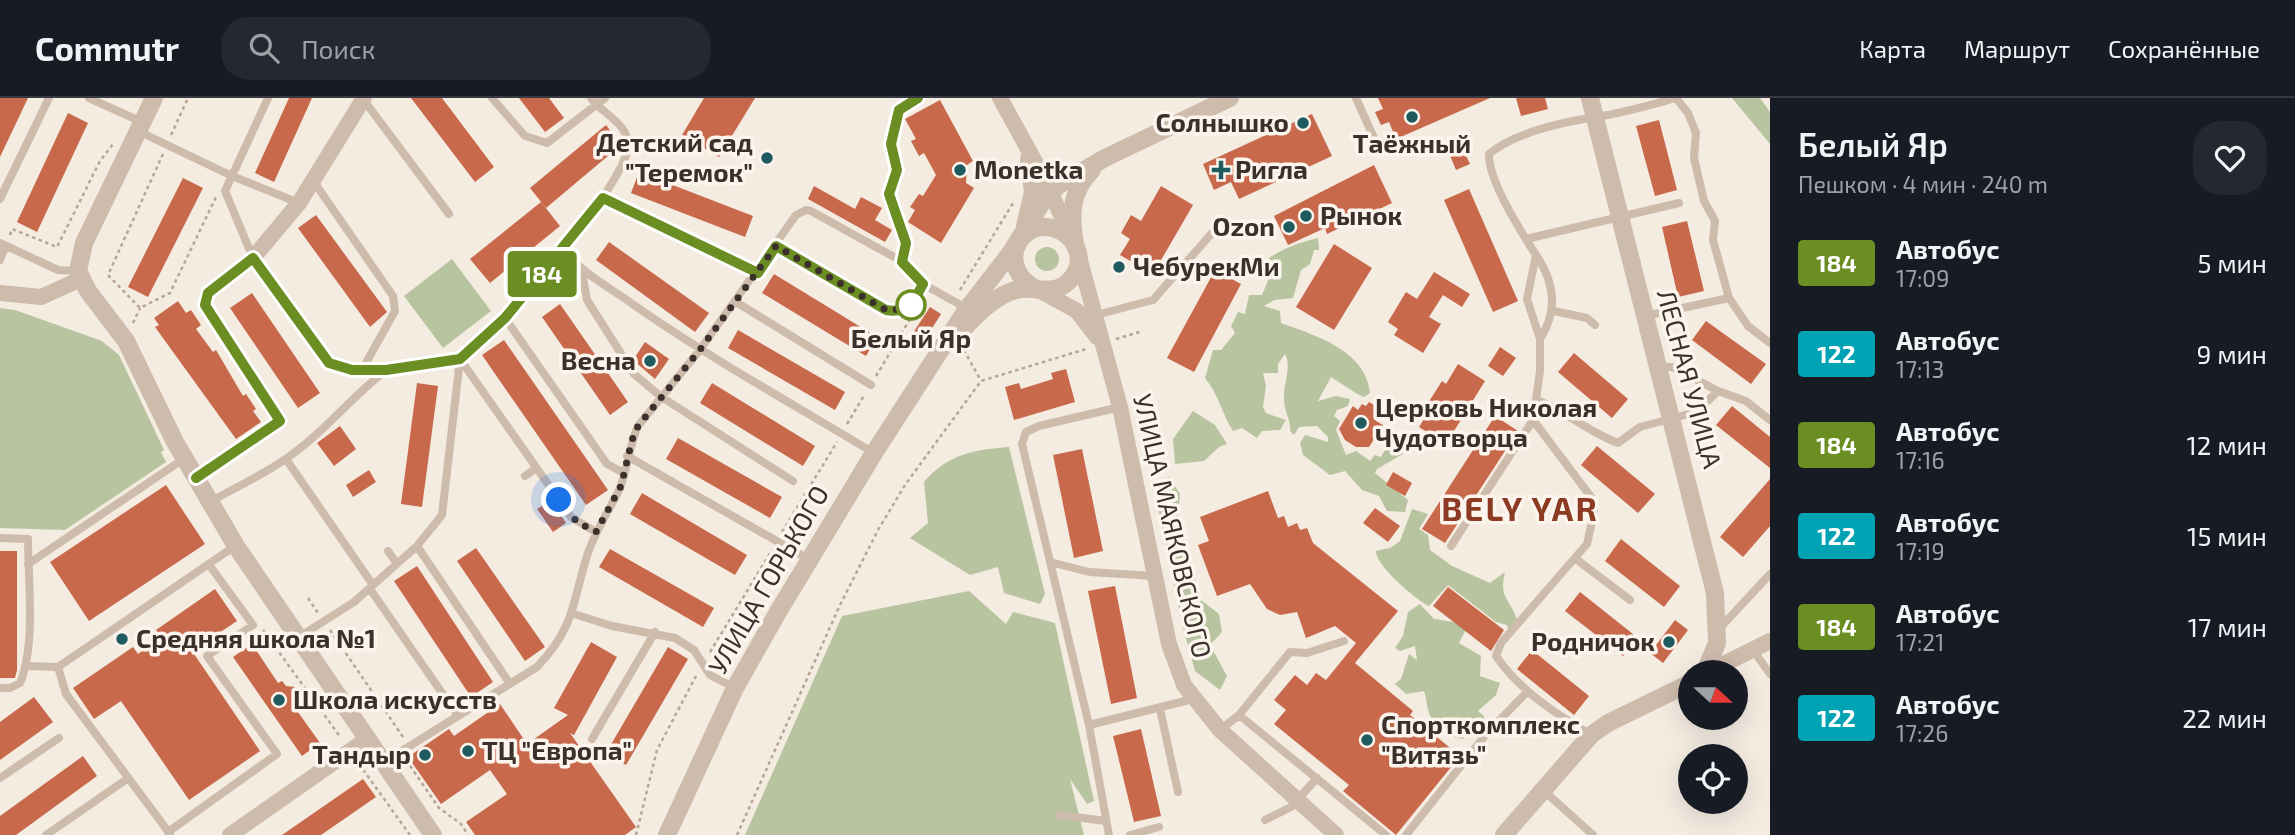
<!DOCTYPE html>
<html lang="ru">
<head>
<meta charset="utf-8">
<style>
  :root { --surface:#171b24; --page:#242831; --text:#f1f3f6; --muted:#9ea1a6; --line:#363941 }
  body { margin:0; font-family:"Exo 2",sans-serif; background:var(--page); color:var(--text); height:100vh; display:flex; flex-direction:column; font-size:26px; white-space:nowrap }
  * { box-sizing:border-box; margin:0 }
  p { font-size:23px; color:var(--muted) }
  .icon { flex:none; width:38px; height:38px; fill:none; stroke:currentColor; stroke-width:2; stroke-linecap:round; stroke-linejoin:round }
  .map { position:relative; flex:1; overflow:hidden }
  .drawer { display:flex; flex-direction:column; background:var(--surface); width:525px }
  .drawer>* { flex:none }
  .badge { padding:0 14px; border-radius:5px; font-size:24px; line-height:46px }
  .needle { width:46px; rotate:111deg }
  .controls { position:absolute; left:1678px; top:562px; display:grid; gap:14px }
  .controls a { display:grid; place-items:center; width:70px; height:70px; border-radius:50%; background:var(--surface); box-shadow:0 7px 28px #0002; font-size:35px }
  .you { position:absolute; width:35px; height:35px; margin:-18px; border:5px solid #fff; border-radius:50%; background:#1a73e8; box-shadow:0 0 0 10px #1a73e833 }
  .map>.badge { position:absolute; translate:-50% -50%; box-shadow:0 0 0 4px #fff }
  .round { display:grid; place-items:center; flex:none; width:74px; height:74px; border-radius:28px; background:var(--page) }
  .headline { display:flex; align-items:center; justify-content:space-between; height:119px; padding:0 28px }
  h1 { font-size:33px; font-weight:600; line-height:52px }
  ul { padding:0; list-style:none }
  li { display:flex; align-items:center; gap:21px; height:91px; padding:0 28px }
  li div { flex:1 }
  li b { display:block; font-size:26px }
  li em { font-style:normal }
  li .badge { min-width:77px; font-weight:700; text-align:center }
  header { display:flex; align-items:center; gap:42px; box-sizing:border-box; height:98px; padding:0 35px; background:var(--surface); border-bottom:2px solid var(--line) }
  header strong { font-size:33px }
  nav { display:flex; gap:38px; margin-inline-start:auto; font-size:24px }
  .search { width:490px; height:63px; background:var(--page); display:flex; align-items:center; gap:18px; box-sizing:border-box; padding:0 24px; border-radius:28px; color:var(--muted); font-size:26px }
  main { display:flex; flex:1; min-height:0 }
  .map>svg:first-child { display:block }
  .green { fill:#b8c4a0 }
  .building { fill:#c8694b }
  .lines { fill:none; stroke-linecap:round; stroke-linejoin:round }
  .path { stroke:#b9a596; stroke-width:2.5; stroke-dasharray:3.5 3.5; stroke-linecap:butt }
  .service { stroke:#cdbbac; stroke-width:8 }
  .minor { stroke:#cdbbac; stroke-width:16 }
  .tertiary { stroke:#cdbbac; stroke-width:18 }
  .line-casing { stroke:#fff; stroke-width:16 }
  .line { stroke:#6b8e23; stroke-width:10 }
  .walk { stroke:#3b302b; stroke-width:7; stroke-dasharray:0 12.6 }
  .poi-dot { fill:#1f5a5e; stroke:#fbf5ee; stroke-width:2.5 }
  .stop-dot { fill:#fff; stroke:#6b8e23; stroke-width:3.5 }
  .labels { text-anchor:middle; stroke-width:7; stroke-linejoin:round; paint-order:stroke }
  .poi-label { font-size:26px; font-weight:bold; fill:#3b302b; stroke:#fbf5ee; text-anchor:start }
  .stop-label { font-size:26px; font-weight:bold; fill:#3b302b; stroke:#fbf5ee }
  .street-label { font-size:26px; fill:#3b302b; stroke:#fbf5ee }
  .district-label { font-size:33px; font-weight:bold; letter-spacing:2px; fill:#8c3b22; stroke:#fbf5ee }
</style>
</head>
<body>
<header>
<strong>Commutr</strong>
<div class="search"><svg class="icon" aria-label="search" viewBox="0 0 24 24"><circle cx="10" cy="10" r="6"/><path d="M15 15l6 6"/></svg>Поиск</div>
<nav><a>Карта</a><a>Маршрут</a><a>Сохранённые</a></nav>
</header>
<main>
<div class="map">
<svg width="1770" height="737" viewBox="0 0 1770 737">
  <rect width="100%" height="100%" fill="#f4ebe1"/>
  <path class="green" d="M1732,0H1760L1770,14V46Z
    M1318,140L1319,152H1314L1310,166L1301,172L1293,200L1274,202L1264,208L1280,213L1281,225C1314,237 1366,252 1370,295L1364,299L1359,297L1331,279L1318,303L1336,298L1350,301L1348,308L1337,312L1334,318L1340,323L1336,332L1346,357L1356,353L1370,363L1375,357L1381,359L1392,339L1401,344L1403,356L1377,371L1375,375L1408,402L1405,414L1387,413L1379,398L1362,392L1345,373L1330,377L1303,357L1300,345L1305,337L1328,344V339L1317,328L1299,329L1294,337L1290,333C1291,321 1284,314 1284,301C1283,286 1292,270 1285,256L1278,266V275H1263L1266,288L1263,309L1266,315L1286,322L1280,332L1262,333L1257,340L1242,330L1233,333C1221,314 1219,297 1205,280L1213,252H1221L1235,235L1231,228L1238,214L1245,216L1249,197H1262L1274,168L1269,160C1284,150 1301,144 1318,140Z
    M1035 161a12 12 0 1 1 24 0a12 12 0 1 1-24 0Z
    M452,161L491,213L443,250L404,198Z
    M0,210L15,212L102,243L119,257L164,352L161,354L166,364L65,432L0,430Z
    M1193,313L1215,327L1227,346L1219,349L1204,363L1175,366L1173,341Z
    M1009,349L1045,496L1040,506L1004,495L998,469L970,477L910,440L928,425L924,384C948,356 973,352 1009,349Z
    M1169,379L1180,396L1178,419L1201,502L1219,516L1222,534L1210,547L1227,578L1220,592L1195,573L1182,526L1153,385Z
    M1412,411L1428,416L1419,431L1428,437L1430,452L1452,468L1490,485L1505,474C1498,502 1512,501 1518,525L1509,533L1507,527L1496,524L1448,487L1429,508C1416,502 1375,467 1376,453L1390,450L1400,443Z
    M969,493L1006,526L1013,514L1055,525L1094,703L1087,706L1070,681L1084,737H745L842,518Z
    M1420,506L1434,521L1460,525L1466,531L1459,545L1481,558L1480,578L1500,585L1496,597L1478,613L1484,618L1482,628L1462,641L1454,639C1448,630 1445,631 1437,626C1426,619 1428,603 1424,593L1406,596L1395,586L1401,581L1409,556L1417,562L1415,548L1400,553L1395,550L1403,538L1408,514Z"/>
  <path class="building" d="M0,0H28L0,59Z
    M289,0H312L274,84L255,75Z
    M411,0H442L494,69L475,84Z
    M519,0H549L564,20L545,34Z
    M704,0H755L719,59L682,37Z
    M1378,0H1490L1396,41L1389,24L1381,27L1375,14L1383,11Z
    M1516,0H1545L1548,11L1521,18Z
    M940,2L973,63L967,67L966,85L974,90L941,145L908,124L915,112L910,109L919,96L923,98L936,77L924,55L919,58L911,43L916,41L905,21Z
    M68,15L88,25L37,134L17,124Z
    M1312,16L1332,58L1239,101L1231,84L1214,92L1203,66Z
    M1659,22L1677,92L1655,98L1636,28Z
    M606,27L621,47L546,110L530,90Z
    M1462,49L1470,66L1456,72L1449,55Z
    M1374,67L1392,105L1327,136L1325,130L1288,147L1274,118Z
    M639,74L753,118L745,139L631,95Z
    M183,80L203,90L148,199L128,189Z
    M814,88L855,111L861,99L882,110L875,122L892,132L885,144L808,101Z
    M1161,88L1193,107L1153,176L1120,157L1130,141L1121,135L1131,117L1141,123Z
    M1469,91L1518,203L1493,214L1444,102Z
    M541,104L560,128L490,185L470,161Z
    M316,117L387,214L370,229L298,130Z
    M1687,123L1704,193L1678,199L1662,129Z
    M609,144L709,215L695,234L596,162Z
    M1334,146L1372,170L1334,232L1296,209Z
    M1215,172L1241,186L1194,274L1167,260Z
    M1434,174L1470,196L1462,209L1443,197L1429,219L1441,226L1423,255L1394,237L1398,231L1388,224L1406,194L1417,201Z
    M774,176L877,239L866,258L762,195Z
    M252,195L320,295L298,310L230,210Z
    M178,203L186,215L191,212L201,227L196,231L213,254L216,252L243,298L246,296L256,311L253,313L261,324L236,341L155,229L159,227L154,220Z
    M560,206L628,304L610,317L542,219Z
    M930,209L941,216L924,243L913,235Z
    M1706,223L1766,266L1751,286L1692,242Z
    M738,232L845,294L835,312L728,250Z
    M504,242L608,392L586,407L482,257Z
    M645,244L669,261L655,281L633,262Z
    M1500,249L1516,260L1503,278L1488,268Z
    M1574,255L1628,301L1612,320L1558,274Z
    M1458,266L1485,283L1446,346L1419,329L1433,307L1428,305L1442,283L1446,286Z
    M1066,271L1075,304L1014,322L1005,289L1019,285L1021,291L1053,281L1051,275Z
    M417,285L438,288L422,409L401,406Z
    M712,285L815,348L803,368L700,305Z
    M1369,304L1379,310L1376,323L1383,327L1369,349H1356L1345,342L1339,331L1353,308L1358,312L1362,306L1366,308Z
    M1732,308L1770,339V370L1716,327Z
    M1495,318L1518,333L1445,445L1422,431Z
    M340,328L356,351L334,368L317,345Z
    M678,340L782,399L770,420L666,361Z
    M1597,348L1655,396L1638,415L1581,367Z
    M1082,351L1103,453L1074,460L1053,357Z
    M369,372L376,384L353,399L346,387Z
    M1393,374L1412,385L1405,398L1386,387Z
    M1770,381V428L1743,459L1720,439Z
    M166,387L205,446L89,523L50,464Z
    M1268,393L1278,420L1284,418L1288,429L1297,425L1300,432L1307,430L1313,445L1398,513L1355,565L1413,613L1410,617L1460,658L1396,737L1343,693L1349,687L1274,626L1286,612L1274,602L1295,577L1307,587L1316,575L1326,582L1356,545L1335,528L1306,540L1297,514L1280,517L1267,511L1250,486L1217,498L1198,447L1209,443L1200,419Z
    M642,395L747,457L735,477L630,416Z
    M551,402L566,425L553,434L537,411Z
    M1375,410L1400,428L1388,444L1363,425Z
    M1621,441L1680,488L1664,509L1605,463Z
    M476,450L545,549L525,563L457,463Z
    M610,451L714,510L703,529L599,469Z
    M0,453H17V572L15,580H0Z
    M417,468L493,584L471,599L394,483Z
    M1115,488L1137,600L1111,606L1088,493Z
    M1448,489L1504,532L1491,553L1433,508Z
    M215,491L237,523L192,553L260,653L189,702L121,603L94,621L73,590L133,549L138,556L161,540L156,532Z
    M1580,494L1638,540L1623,558L1565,513Z
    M1675,522L1688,532L1663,565L1650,555Z
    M591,544L617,559L574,637L570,635L636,729L625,737H475L466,724L507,696L490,672L441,706L408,659L449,631L454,638L500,606L527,646L568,617L554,610Z
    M252,546L278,585L282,583L286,588L295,589L293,599L297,604L293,607L320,645L302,658L233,559Z
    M668,549L688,561L626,667L606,655Z
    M1532,552L1589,598L1574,617L1517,571Z
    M34,599L53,624L0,662V624Z
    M1141,631L1161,718L1134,724L1113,638Z
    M83,658L97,678L16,737H0V718Z
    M363,681L376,699L321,737H282Z"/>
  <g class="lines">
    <path class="path" d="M171,37L188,0
      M163,56L108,177L140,210L170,195L216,99
      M10,137L12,131L57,149L100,63L113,46
      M960,192L1013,105
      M133,225L140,210
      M1116,241L1143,233
      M964,252L981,283
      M876,278L912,218
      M847,326L865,296
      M782,434L837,344
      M308,500L318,515
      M263,532L341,640
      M330,532L403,639
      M710,554L772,452
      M406,662L439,710L461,726L468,737
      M359,666L410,737
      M636,737L657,652L696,578
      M737,737L840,507L878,432L905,387L981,283L1086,251"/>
    <path class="service" d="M89,0L142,24
      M268,0L225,93L253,160L323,259L341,270L386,272
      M492,0L525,38L547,45L605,0
      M1356,0L1378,49
      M1676,0L1688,15L1696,35L1694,60L1704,103L1715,123L1713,142L1729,200L1748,228L1770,245
      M363,1L449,116
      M138,33L232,78L299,105
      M314,84L393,198L395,213L362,272
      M603,100L758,175
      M0,101L49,0
      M1526,141L1679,105
      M0,145L58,172L78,173
      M776,148L886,212L911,207L923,186
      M563,152C583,176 609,189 634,207C711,261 793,306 874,355
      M1536,157C1555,185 1558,213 1540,241
      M0,162L5,149
      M903,164L904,136L889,96L897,72L891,46L899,12L918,0
      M582,174L587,202L634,276L660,298L793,383
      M736,204L871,287
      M1554,213L1587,220L1595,227
      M1096,217L1153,202L1220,126
      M1645,218L1729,200
      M505,220L607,366L624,375
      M460,261L571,419L596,434
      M1659,269H1672L1718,293L1746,303L1770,322
      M1537,302C1566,313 1588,334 1618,345L1640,329L1696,314L1718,293
      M627,358L810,462
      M286,361L373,487
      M525,378L536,370
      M196,380L280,323L205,207L208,195L253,160
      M210,404C234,390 261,378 284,362C321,338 349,301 384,274C404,259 440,272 462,260C496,242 625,86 628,49C630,26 602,16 591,0
      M0,440L28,441C28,483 36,547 20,585L10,590H0
      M417,448L510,586
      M1451,448L1533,322
      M388,453L397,466
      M1576,461L1630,502
      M1050,464L1089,474L1154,478
      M28,466L185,360
      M370,491L458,618
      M574,516L612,528L675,540L694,552L710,577L735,590
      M1719,531L1770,476
      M299,539L354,504L417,448L442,417L460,261
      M1753,552L1770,576
      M27,568L58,569L235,448
      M58,569L66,596L170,736
      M1160,611L1178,694
      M1239,617L1386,737
      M1089,627L1022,346L1026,334L1039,328L1120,309
      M1220,632L1239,617L1290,554L1307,555L1344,543
      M1591,637C1555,615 1520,593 1496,558L1501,545L1587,446L1594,414L1591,399L1533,322L1540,273V241L1527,201L1536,157C1521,134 1488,82 1489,56C1515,34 1564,24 1596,19C1623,15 1650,7 1676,0
      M592,641L655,534
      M384,664L537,569C575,529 572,506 587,458C595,433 609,413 620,390C628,370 629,348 638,328L699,253L796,117L806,112L811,113L903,164L923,186L966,210
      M0,680L59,640
      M1543,692L1593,737
      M1059,717L1106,723
      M1265,722L1291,709L1317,680
      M168,734L277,656L207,558L253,527L210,468
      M46,737L127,681
      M1109,737L1089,627L1193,601
      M1130,737L1159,729
      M1406,737L1487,635L1528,593"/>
    <path class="minor" d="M1000,0L1044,80L1072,141
      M1024,128L1032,94L1028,61
      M1079,159L1120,309L1169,546L1184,587L1220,632L1336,737
      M253,160L299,105L364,0
      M1039,192L1077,213L1097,239
      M0,195L41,199L81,181
      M1708,574L1770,543
      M230,737L367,641"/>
    <path class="tertiary" d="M154,0L84,145L78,173L88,193L126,243L175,344L236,448L433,737
      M1590,0L1715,495L1717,545L1705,574
      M1075,146C1070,117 1070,94 1092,72
      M959,236C974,219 996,195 1020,191C1037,189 1054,197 1068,184C1096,158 1064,118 1031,132C1005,149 1011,180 1039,192
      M667,737L735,590L778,514L874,355L967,211L1009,157L1045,100L1059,87L1105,60L1230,0
      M1504,737L1591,637L1608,625L1690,585"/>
  </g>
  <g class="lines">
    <g class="line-casing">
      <path id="line" d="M196,380L280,323L205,207L208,195L253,160L329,265L352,272H386L460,261L505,220L603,100L758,175L776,148L886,212C908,216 914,203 923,186L902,164L906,145L889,96L897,72L891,46L899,12L918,0"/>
    </g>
    <use href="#line" class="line"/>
    <path class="walk" d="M559,402L577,424L596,434L621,388L632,342L638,328L699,253L776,148L886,212L906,211L911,207"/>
  </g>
  <g class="poi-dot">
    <circle cx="1412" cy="19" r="7"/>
    <circle cx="1303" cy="25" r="7"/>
    <circle cx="767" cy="60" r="7"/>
    <circle cx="960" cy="72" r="7"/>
    <path d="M1217.5 61.5h7v7h7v7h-7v7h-7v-7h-7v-7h7z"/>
    <circle cx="1306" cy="118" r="7"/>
    <circle cx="1289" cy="129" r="7"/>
    <circle cx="1119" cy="169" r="7"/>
    <circle cx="650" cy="263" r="7"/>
    <circle cx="1361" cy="325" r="7"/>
    <circle cx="122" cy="541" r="7"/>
    <circle cx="1669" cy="544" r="7"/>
    <circle cx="279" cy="602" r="7"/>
    <circle cx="1367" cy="642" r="7"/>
    <circle cx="468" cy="653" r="7"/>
    <circle cx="425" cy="657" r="7"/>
  </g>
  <circle class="stop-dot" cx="911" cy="207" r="14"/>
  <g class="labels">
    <g class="poi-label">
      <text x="1289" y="34" text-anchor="end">Солнышко</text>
      <text x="753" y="54" text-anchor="end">Детский сад<tspan x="753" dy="30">"Теремок"</tspan></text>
      <text x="1412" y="55" text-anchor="middle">Таёжный</text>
      <text x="974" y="81">Monetka</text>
      <text x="1235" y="81">Ригла</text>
      <text x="1320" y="127">Рынок</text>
      <text x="1275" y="138" text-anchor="end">Ozon</text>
      <text x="1133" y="178">ЧебурекМи</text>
      <text x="636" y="272" text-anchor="end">Весна</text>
      <text x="1375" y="319">Церковь Николая<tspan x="1375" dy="30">Чудотворца</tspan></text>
      <text x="136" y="550">Средняя школа №1</text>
      <text x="1655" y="553" text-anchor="end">Родничок</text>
      <text x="293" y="611">Школа искусств</text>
      <text x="1381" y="636">Спорткомплекс<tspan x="1381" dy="30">"Витязь"</tspan></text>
      <text x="482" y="662">ТЦ "Европа"</text>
      <text x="411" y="666" text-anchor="end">Тандыр</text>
    </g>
    <g class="stop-label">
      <text x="911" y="250">Белый Яр</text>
    </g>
    <g class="street-label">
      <text transform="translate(1689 281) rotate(75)" y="9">ЛЕСНАЯ УЛИЦА</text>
      <text transform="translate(1172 428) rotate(77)" y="9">УЛИЦА МАЯКОВСКОГО</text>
      <text transform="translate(769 482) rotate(-60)" y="9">УЛИЦА ГОРЬКОГО</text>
    </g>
    <g class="district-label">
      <text x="1520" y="423">BELY YAR</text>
    </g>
  </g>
</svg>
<div class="controls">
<a><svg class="needle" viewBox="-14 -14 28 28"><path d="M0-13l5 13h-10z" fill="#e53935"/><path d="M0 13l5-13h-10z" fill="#9ea1a6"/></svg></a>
<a><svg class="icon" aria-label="locate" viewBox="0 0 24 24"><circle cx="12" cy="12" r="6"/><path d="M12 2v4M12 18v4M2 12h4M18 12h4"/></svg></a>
</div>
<div class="you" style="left:559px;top:402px"></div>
<b class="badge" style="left:542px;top:176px;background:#6b8e23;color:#fff">184</b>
</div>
<section class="drawer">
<div class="headline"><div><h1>Белый Яр</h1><p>Пешком · 4 мин · 240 m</p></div><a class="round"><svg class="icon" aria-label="heart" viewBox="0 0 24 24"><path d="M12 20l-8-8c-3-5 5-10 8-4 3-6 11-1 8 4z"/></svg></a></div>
<ul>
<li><span class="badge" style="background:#6b8e23;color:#fff">184</span><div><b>Автобус</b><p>17:09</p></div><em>5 мин</em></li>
<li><span class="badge" style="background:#00a3b4;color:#fff">122</span><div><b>Автобус</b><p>17:13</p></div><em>9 мин</em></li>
<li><span class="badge" style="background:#6b8e23;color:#fff">184</span><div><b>Автобус</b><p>17:16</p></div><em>12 мин</em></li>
<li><span class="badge" style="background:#00a3b4;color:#fff">122</span><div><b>Автобус</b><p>17:19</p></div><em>15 мин</em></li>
<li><span class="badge" style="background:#6b8e23;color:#fff">184</span><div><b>Автобус</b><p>17:21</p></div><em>17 мин</em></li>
<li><span class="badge" style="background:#00a3b4;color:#fff">122</span><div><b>Автобус</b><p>17:26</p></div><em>22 мин</em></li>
</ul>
</section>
</main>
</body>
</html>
